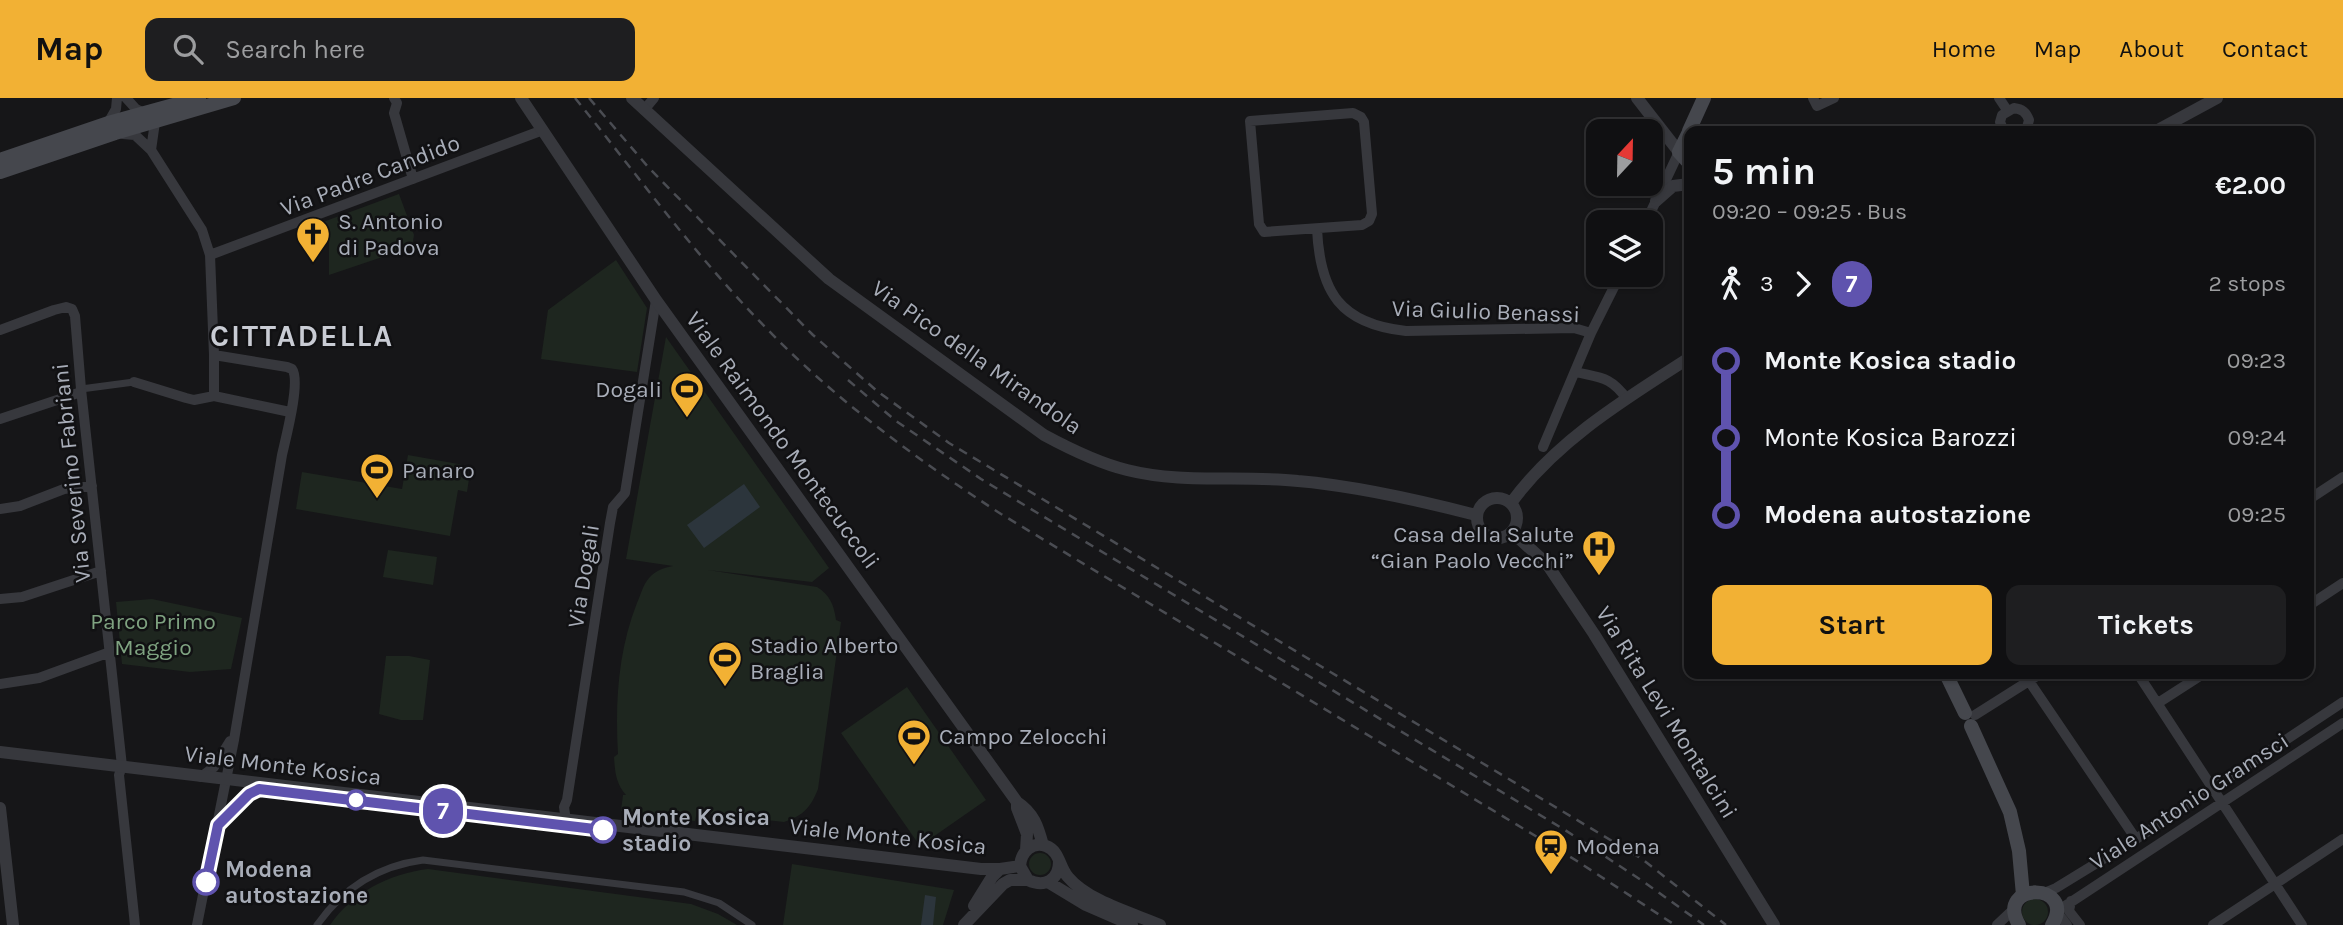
<!DOCTYPE html>
<html lang="en">
<head>
<meta charset="utf-8">
<style>
  :root { --surface:#101012; --page:#1e1e20; --text:#f1f3f6; --muted:#9c9d9f; --line:#303032; --accent:#f2b134 }
  body { margin:0; font-family:Karla,sans-serif; background:var(--page); color:var(--text); height:100vh; display:flex; flex-direction:column; font-size:26px; white-space:nowrap }
  * { box-sizing:border-box; margin:0 }
  p { font-size:23px; color:var(--muted) }
  .icon { flex:none; width:38px; height:38px; fill:none; stroke:currentColor; stroke-width:2; stroke-linecap:round; stroke-linejoin:round }
  .map { position:relative; flex:1; overflow:hidden }
  .sheet { position:absolute; left:1684px; top:28px; width:630px; height:553px; display:flex; flex-direction:column; background:var(--surface); border-radius:14px; box-shadow:0 2px 5px #0004,0 0 0 2px var(--line) }
  .sheet>* { flex:none }
  .badge { padding:0 14px; border-radius:23px; font-size:24px; line-height:46px }
  .needle { width:46px; rotate:22deg }
  .buttons { position:absolute; left:1586px; top:21px; display:grid; gap:14px }
  .buttons a { display:grid; place-items:center; width:77px; height:77px; border-radius:14px; background:var(--surface); box-shadow:0 2px 5px #0004,0 0 0 2px var(--line); font-size:35px }
  .map>.badge { position:absolute; translate:-50% -50%; box-shadow:0 0 0 4px #fff }
  .legs { display:flex; align-items:center; gap:10px; height:77px; padding:0 28px; font-size:23px }
  .legs p { margin-inline-start:auto }
  .summary { display:flex; align-items:center; justify-content:space-between; height:119px; padding:0 28px }
  h1 { font-size:38px; font-weight:700; line-height:52px }
  .action { display:flex; gap:14px; margin-top:auto; padding:14px 28px }
  .action a { flex:1; height:80px; border-radius:14px; background:var(--accent); color:#111; font-size:28px; font-weight:700; line-height:80px; text-align:center }
  .action a+a { background:var(--page); color:var(--text) }
  ul { padding:0 28px; list-style:none }
  li { display:flex; align-items:center; gap:24px; height:77px; font-size:26px }
  li i { display:grid; place-items:center; width:10px; height:100%; margin:0 9px; background:currentColor }
  li i::after { content:''; width:18px; height:18px; margin:-9px; border:5px solid; border-radius:50%; background:var(--surface) }
  li p { margin-inline-start:auto }
  li:first-child i { background:linear-gradient(#0000 50%,currentColor 0) }
  li:last-child i { background:linear-gradient(currentColor 50%,#0000 0) }
  header { display:flex; align-items:center; gap:42px; box-sizing:border-box; height:98px; padding:0 35px; background:var(--accent); color:#111 }
  header strong { font-size:33px }
  nav { display:flex; gap:38px; margin-inline-start:auto; font-size:24px }
  .search { width:490px; height:63px; background:var(--page); display:flex; align-items:center; gap:18px; box-sizing:border-box; padding:0 24px; border-radius:14px; color:var(--muted); font-size:26px }
  .map>svg:first-child { display:block }
  .green { fill:#1e261f }
  .water { fill:#2c353c }
  .lines { fill:none; stroke-linecap:round; stroke-linejoin:round }
  .pedestrian { stroke:#37383d; stroke-width:7 }
  .minor { stroke:#37383d; stroke-width:10 }
  .tertiary { stroke:#37383d; stroke-width:12 }
  .secondary { stroke:#45474d; stroke-width:14 }
  .rail { stroke:#4a4c52; stroke-width:2.5; stroke-dasharray:9 7; stroke-linecap:butt }
  .line-1-casing { stroke:#fff; stroke-width:16 }
  .line-1 { stroke:#5f53ae; stroke-width:10 }
  .stop-1-dot { fill:#fff; stroke:#5f53ae; stroke-width:3.5 }
  .labels { text-anchor:middle; stroke-width:5; stroke-linejoin:round; paint-order:stroke }
  .street-label { font-size:23px; fill:#a8adb8; stroke:#111113 }
  .poi-label { font-size:23px; fill:#a8adb8; stroke:#111113; text-anchor:start }
  .park-label { font-size:23px; fill:#7fa381; stroke:#111113 }
  .stop-label { font-size:23px; font-weight:bold; fill:#a8adb8; stroke:#111113; text-anchor:start }
  .district-label { font-size:30px; font-weight:bold; letter-spacing:2px; fill:#c9ccd4; stroke:#111113 }
</style>
</head>
<body>
<header>
<strong>Map</strong>
<div class="search"><svg class="icon" aria-label="search" viewBox="0 0 24 24"><circle cx="10" cy="10" r="6"/><path d="M15 15l6 6"/></svg>Search here</div>
<nav><a>Home</a><a>Map</a><a>About</a><a>Contact</a></nav>
</header>
<div class="map">
<svg width="2343" height="827" viewBox="0 0 2343 827">
  <rect width="100%" height="100%" fill="#161618"/>
  <path class="green" d="M399,96L414,137L412,149L329,177V138L323,124Z
    M616,162L647,210L637,274L541,261L548,212Z
    M666,239L829,470L812,484L708,472L817,489C830,497 834,507 836,522L841,524L818,691C811,709 803,718 784,724L697,714L695,723L621,713L623,697H626C616,686 615,674 614,659L618,656C615,605 618,553 637,505C641,496 643,487 649,480C656,472 664,470 673,468L626,461Z
    M408,357L464,367L461,379L469,381L467,394L458,392L450,438L296,411L302,374L402,391Z
    M388,452L437,459L433,487L383,479Z
    M152,501L242,520L231,571L190,574L122,566L116,504Z
    M386,558H409L430,562L423,622H401L379,616Z
    M907,589L986,702L920,748L841,635Z
    M1029 766a11 11 0 1 1 22 0a11 11 0 1 1-22 0Z
    M792,766L954,792L943,827H783Z
    M428,771L691,806L718,816L737,827H330C353,794 389,776 428,771Z
    M2022 814a13 13 0 1 1 26 0a13 13 0 1 1-26 0Z"/>
  <path class="water" d="M744,386L760,409L704,450L687,427Z
    M925,797L936,799L933,827H921Z"/>
  <g class="lines">
    <path class="pedestrian" d="M81,291L134,284
      M317,827C343,790 378,768 423,762L684,794L719,805L752,827"/>
    <path class="minor" d="M126,0L136,11L146,16
      M394,0L397,5L394,15L413,81
      M1813,0L1817,8L1834,0
      M1999,0L2007,12
      M644,12L654,0
      M1353,15L1361,19L1364,24L1372,116L1369,123L1362,127L1264,134L1259,126L1250,23Z
      M108,25L116,11L117,0
      M2004,33L2000,24L2002,17L2014,10C2022,11 2026,14 2029,22L2026,33
      M123,36L135,37L151,52L202,132L210,157L214,257
      M151,52L155,24
      M1646,124L1679,54
      M1317,131C1320,194 1340,226 1406,233L1574,230L1591,235
      M210,157L543,32
      M0,232L54,212L66,209L72,211L75,218L81,291L122,668L119,677L135,827
      M1575,274C1601,280 1610,278 1627,301
      M134,284L186,300L194,302L214,298
      M0,321L81,294
      M1543,349L1591,235L1620,177
      M2308,402L2343,379
      M0,411L20,408L64,391L92,388
      M0,501L22,499L101,473
      M2308,508L2343,485
      M2138,576L2302,827
      M2029,583L2136,741
      M0,586L39,580L110,554
      M2158,605L2203,576
      M1975,617L2040,576
      M201,679L214,669L230,643
      M566,723L564,709L567,702L610,425L613,409L625,395L656,202
      M2044,795L2056,790L2136,741L2343,604
      M2071,803L2069,813L2080,827
      M197,827L234,642L282,357C286,339 301,283 292,271L287,269L214,257V298L290,314
      M1997,827L2015,810
      M2067,827L2057,814L2062,810L2343,625
      M2213,827L2343,741"/>
    <path class="tertiary" d="M521,0L656,202L1017,704C1034,715 1038,729 1043,747
      M632,0L829,181L1044,337C1070,351 1098,365 1127,372C1182,386 1242,377 1298,383C1357,388 1418,402 1476,417
      M1637,0L1679,54
      M2156,33L2217,0
      M1656,103L1673,88L1689,86
      M1477 420a20 20 0 1 1 40 0a20 20 0 1 1-40 0Z
      M1511,405C1556,343 1625,301 1689,260
      M1512,434L1547,466L1594,536L1774,827
      M0,654L981,771H1000L1020,768
      M1017,704V710L1027,736L1026,752
      M0,710L13,827
      M1059,763C1059,782 1045,790 1028,782L1020,768C1021,754 1032,743 1046,748C1060,753 1059,769 1068,779C1088,803 1132,815 1160,827
      M1048,784L1086,807L1132,827
      M974,808L992,779L1000,771
      M964,827L1003,786L1010,782H1028"/>
    <path class="secondary" d="M1689,33L1704,0
      M1689,34L1679,54L1689,65
      M0,62L108,25L199,0
      M0,74L115,35L234,0
      M1946,576L1965,615
      M1971,628L2010,714L2019,753L2023,797
      M2019,827C1994,783 2078,784 2052,827"/>
    <path class="rail" d="M575,0C639,79 697,160 768,232C838,304 918,362 1001,416L1577,763L1675,827
      M589,0L649,70L813,237L877,293L949,345L989,369L1642,761L1726,827
      M848,282L896,323L981,381L1565,732L1644,784L1704,827"/>
  </g>
  <g class="lines">
    <g class="line-1-casing">
      <path id="line-1" d="M206,784L218,727L249,696L259,691L603,732"/>
    </g>
    <use href="#line-1" class="line-1"/>
  </g>
  <defs>
    <g id="church-pin" transform="scale(1.75)"><path d="M0 17L-7.5 6A9.5 9.5 0 1 1 7.5 6Z" fill="#f2b134" stroke="#111113"/><path d="M-1.2-6h2.4v3.5h3.3v2.4h-3.3V6h-2.4V-.1h-3.3v-2.4h3.3Z" fill="#111"/></g>
    <g id="stadium-pin" transform="scale(1.75)"><path d="M0 17L-7.5 6A9.5 9.5 0 1 1 7.5 6Z" fill="#f2b134" stroke="#111113"/><path d="M0-5a6.5 5 0 1 0 0 10a6.5 5 0 1 0 0-10ZM-3.5-1.8h7v3.6h-7Z" fill="#111"/></g>
    <g id="hospital-pin" transform="scale(1.75)"><path d="M0 17L-7.5 6A9.5 9.5 0 1 1 7.5 6Z" fill="#f2b134" stroke="#111113"/><path d="M-5-5h3v3.5h4V-5h3V5h-3V1.5h-4V5h-3Z" fill="#111"/></g>
    <g id="station-pin" transform="scale(1.75)"><path d="M0 17L-7.5 6A9.5 9.5 0 1 1 7.5 6Z" fill="#f2b134" stroke="#111113"/><path d="M-3-6H3Q5-6 5-4V2Q5 4 3 4L4.5 6H3L1.5 4h-3L-3 6H-4.5L-3 4Q-5 4-5 2V-4Q-5-6-3-6ZM-3.5-4v3h7v-3ZM-3.5 1v1.5H-2V1ZM2 1v1.5H3.5V1Z" fill="#111"/></g>
  </defs>
  <g fill-rule="evenodd">
    <use href="#church-pin" x="313" y="136"/>
    <use href="#stadium-pin" x="687" y="291"/>
    <use href="#stadium-pin" x="377" y="372"/>
    <use href="#hospital-pin" x="1599" y="449"/>
    <use href="#stadium-pin" x="725" y="560"/>
    <use href="#stadium-pin" x="914" y="638"/>
    <use href="#station-pin" x="1551" y="748"/>
  </g>
  <g class="stop-1-dot">
    <circle cx="356" cy="702" r="9"/>
    <circle cx="603" cy="732" r="12"/>
    <circle cx="206" cy="784" r="12"/>
  </g>
  <g class="labels">
    <g class="street-label">
      <text transform="translate(370 77) rotate(-21)" y="8">Via Padre Candido</text>
      <text transform="translate(1486 213) rotate(2)" y="8">Via Giulio Benassi</text>
      <text transform="translate(977 259) rotate(35)" y="8">Via Pico della Mirandola</text>
      <text transform="translate(783 342) rotate(54)" y="8">Viale Raimondo Montecuccoli</text>
      <text transform="translate(71 375) rotate(-96)" y="8">Via Severino Fabriani</text>
      <text transform="translate(583 478) rotate(-81)" y="8">Via Dogali</text>
      <text transform="translate(1667 614) rotate(58)" y="8">Via Rita Levi Montalcini</text>
      <text transform="translate(283 667) rotate(7)" y="8">Viale Monte Kosica</text>
      <text transform="translate(2189 703) rotate(-33)" y="8">Viale Antonio Gramsci</text>
      <text transform="translate(888 738) rotate(6)" y="8">Viale Monte Kosica</text>
    </g>
    <g class="poi-label">
      <text x="338" y="131">S. Antonio<tspan x="338" dy="26">di Padova</tspan></text>
      <text x="662" y="299" text-anchor="end">Dogali</text>
      <text x="402" y="380">Panaro</text>
      <text x="1574" y="444" text-anchor="end">Casa della Salute<tspan x="1574" dy="26">“Gian Paolo Vecchi”</tspan></text>
      <text x="750" y="555">Stadio Alberto<tspan x="750" dy="26">Braglia</tspan></text>
      <text x="939" y="646">Campo Zelocchi</text>
      <text x="1576" y="756">Modena</text>
    </g>
    <g class="park-label">
      <text x="153" y="531">Parco Primo<tspan x="153" dy="26">Maggio</tspan></text>
    </g>
    <g class="stop-label">
      <text x="622" y="727">Monte Kosica<tspan x="622" dy="26">stadio</tspan></text>
      <text x="225" y="779">Modena<tspan x="225" dy="26">autostazione</tspan></text>
    </g>
    <g class="district-label">
      <text x="302" y="248">CITTADELLA</text>
    </g>
  </g>
</svg>
<div class="buttons">
<a><svg class="needle" viewBox="-14 -14 28 28"><path d="M0-13l5 13h-10z" fill="#e53935"/><path d="M0 13l5-13h-10z" fill="#9c9d9f"/></svg></a>
<a><svg class="icon" aria-label="layers" viewBox="0 0 24 24"><path d="M12 4l9 5-9 5-9-5zM3 14l9 5 9-5"/></svg></a>
</div>
<b class="badge" style="left:443px;top:713px;background:#5f53ae;color:#fff">7</b>
<section class="sheet">
<div class="summary"><div><h1>5 min</h1><p>09:20 – 09:25 · Bus</p></div><b>€2.00</b></div>
<div class="legs"><svg class="icon" aria-label="walk" viewBox="0 0 24 24"><circle cx="13" cy="4" r="2"/><path d="M13 8l-2 6 4 7M11 14l-3 7M7 12l3-4h3l4 4"/></svg>3<svg class="icon" aria-label="forward" viewBox="0 0 24 24"><path d="M9 5l7 7-7 7"/></svg><b class="badge" style="background:#5f53ae;color:#fff">7</b><p>2 stops</p></div>
<ul>
<li><i style="color:#5f53ae"></i><b>Monte Kosica stadio</b><p>09:23</p></li>
<li><i style="color:#5f53ae"></i><span>Monte Kosica Barozzi</span><p>09:24</p></li>
<li><i style="color:#5f53ae"></i><b>Modena autostazione</b><p>09:25</p></li>
</ul>
<div class="action"><a>Start</a><a>Tickets</a></div>
</section>
</div>
</body>
</html>
